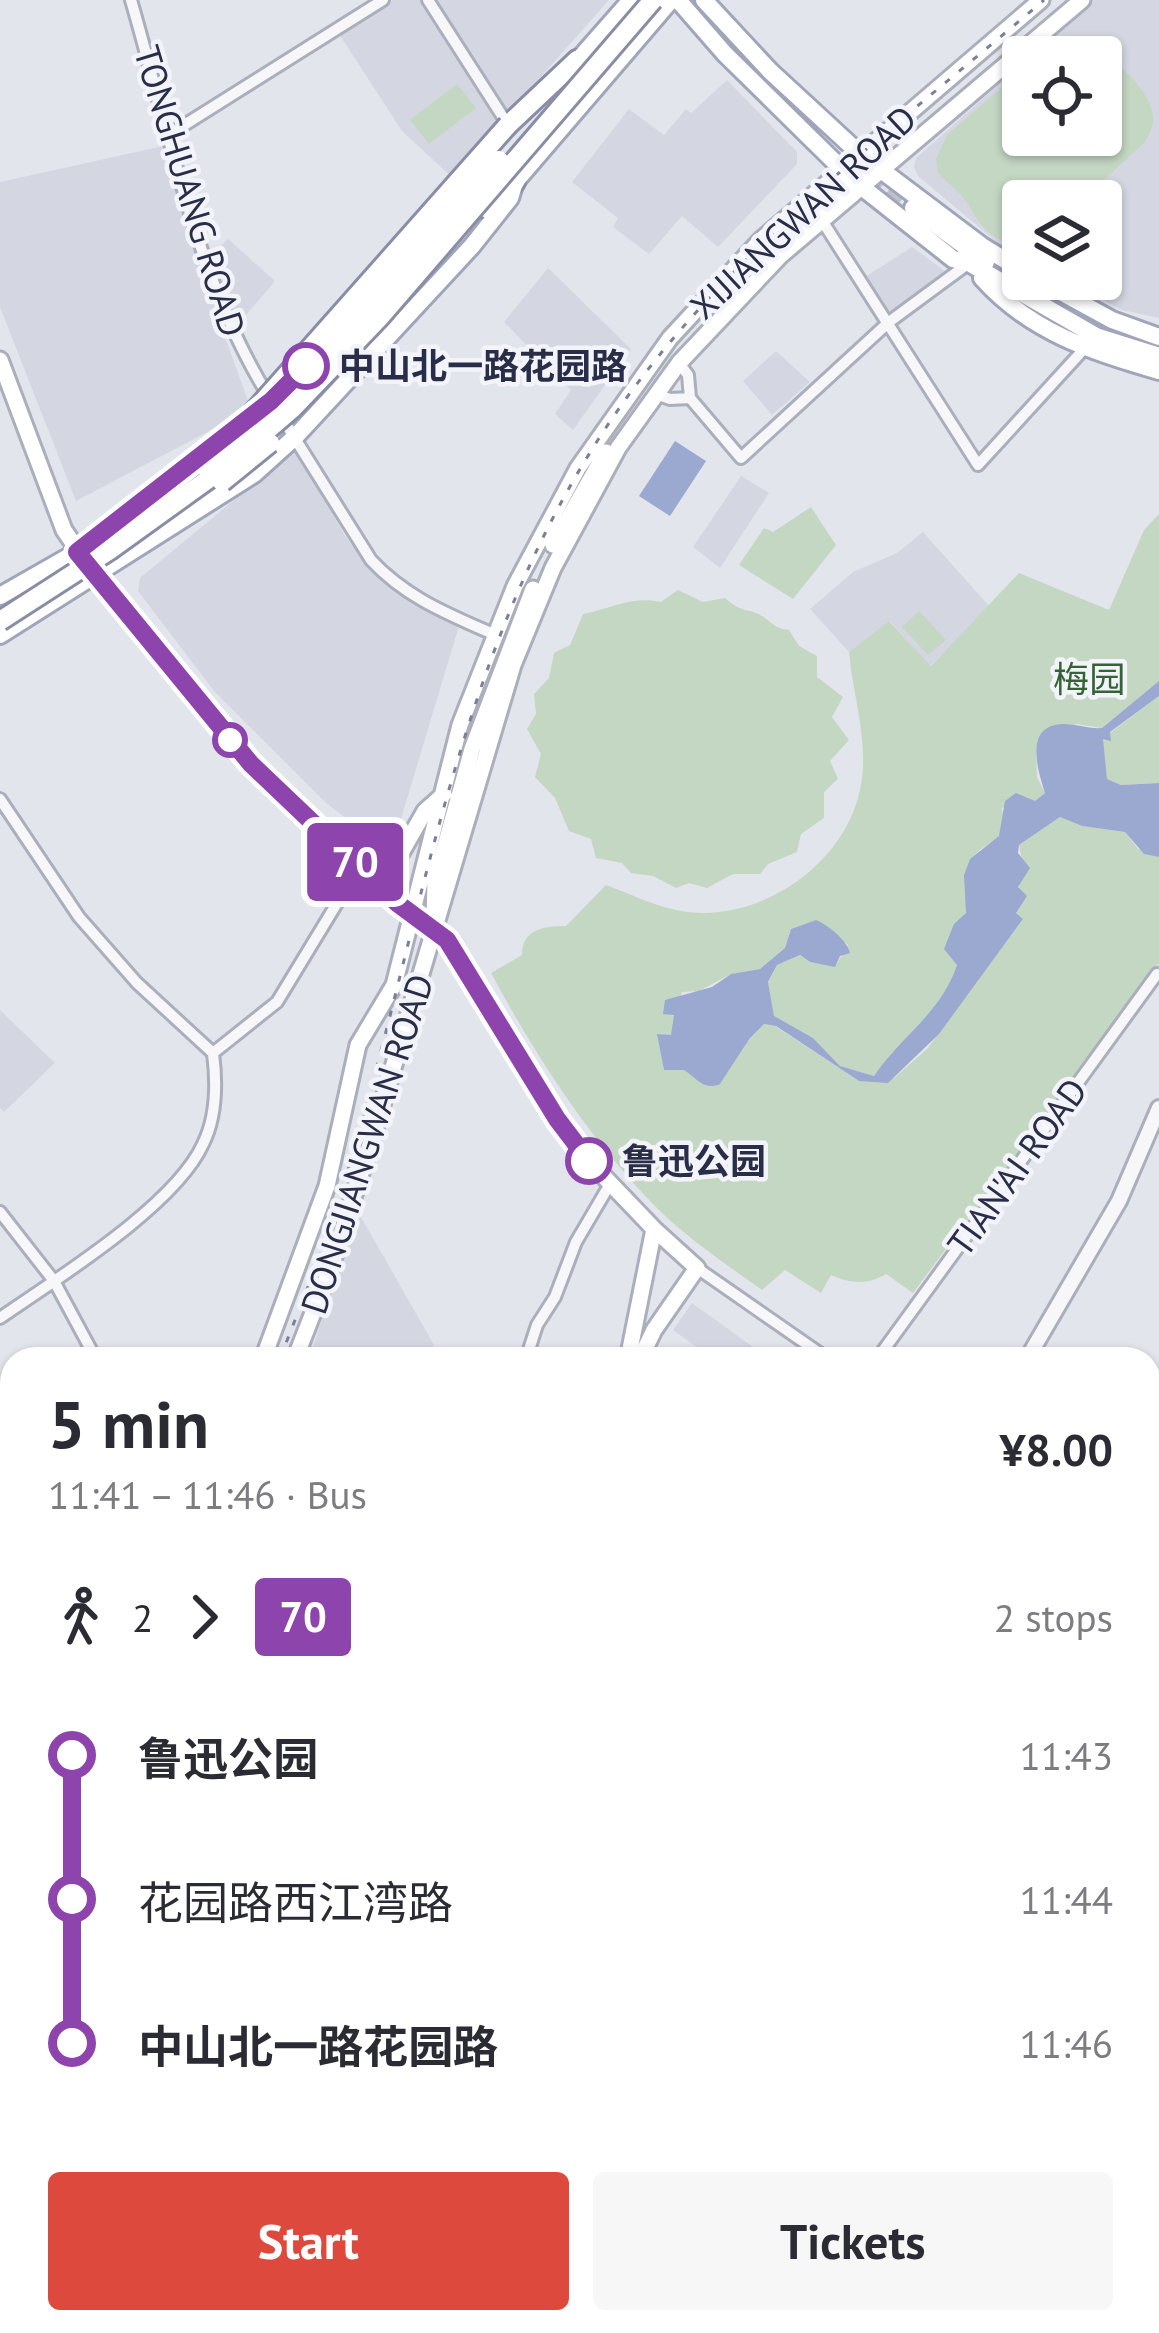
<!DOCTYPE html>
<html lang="en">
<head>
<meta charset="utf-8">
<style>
  :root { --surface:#fff; --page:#f7f7f7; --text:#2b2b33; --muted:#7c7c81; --accent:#dd493d }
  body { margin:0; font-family:"PT Sans","Noto Sans SC",sans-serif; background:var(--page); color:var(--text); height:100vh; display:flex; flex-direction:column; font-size:45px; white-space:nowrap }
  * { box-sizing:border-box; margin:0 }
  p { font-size:39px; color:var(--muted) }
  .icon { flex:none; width:66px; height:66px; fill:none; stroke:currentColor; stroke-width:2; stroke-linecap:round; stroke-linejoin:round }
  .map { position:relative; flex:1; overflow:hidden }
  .panel { position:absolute; left:0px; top:1347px; width:1161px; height:987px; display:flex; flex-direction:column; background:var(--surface); border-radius:36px 36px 0 0; box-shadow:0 3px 9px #0004 }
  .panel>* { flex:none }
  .badge { padding:0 24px; border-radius:9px; font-size:42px; line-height:78px }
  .controls { position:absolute; left:1002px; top:36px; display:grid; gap:24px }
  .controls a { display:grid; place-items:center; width:120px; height:120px; border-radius:12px; background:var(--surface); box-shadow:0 3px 9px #0004; font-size:60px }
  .map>.badge { position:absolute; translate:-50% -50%; box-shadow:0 0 0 6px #fff }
  .legs { display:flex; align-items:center; gap:18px; height:132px; padding:0 48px; font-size:39px }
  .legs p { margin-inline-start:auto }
  .head { display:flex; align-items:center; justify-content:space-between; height:204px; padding:0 48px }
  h1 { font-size:66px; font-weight:700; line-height:90px }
  .primary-button { display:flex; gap:24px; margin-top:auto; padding:24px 48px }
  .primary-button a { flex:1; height:138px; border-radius:12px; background:var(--accent); color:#fff; font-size:48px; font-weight:700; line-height:138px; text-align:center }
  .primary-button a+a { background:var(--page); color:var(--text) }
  ul { padding:0 48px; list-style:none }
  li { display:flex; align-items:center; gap:42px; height:144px; font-size:45px }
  li i { display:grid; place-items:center; width:18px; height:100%; margin:0 15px; background:currentColor }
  li i::after { content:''; width:30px; height:30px; margin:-15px; border:9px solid; border-radius:50%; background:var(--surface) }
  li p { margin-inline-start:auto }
  li:first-child i { background:linear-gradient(#0000 50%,currentColor 0) }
  li:last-child i { background:linear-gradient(currentColor 50%,#0000 0) }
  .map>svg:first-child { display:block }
  .built { fill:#d4d7e2 }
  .green { fill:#c4d7c3 }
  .water { fill:#9ba8d0 }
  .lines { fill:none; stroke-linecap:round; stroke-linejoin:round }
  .primary-tunnel { stroke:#bec0cc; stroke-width:16; stroke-dasharray:16 8; stroke-linecap:butt }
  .minor-casing { stroke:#abaebb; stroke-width:16 }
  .tertiary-casing { stroke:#abaebb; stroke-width:20 }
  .secondary-casing { stroke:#abaebb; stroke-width:21 }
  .primary-casing { stroke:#a1a5ba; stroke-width:22 }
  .trunk-casing { stroke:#898da5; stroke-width:24 }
  .minor { stroke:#f7f7fa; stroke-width:10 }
  .tertiary { stroke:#f7f7fa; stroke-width:14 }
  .secondary { stroke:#fff; stroke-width:15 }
  .primary { stroke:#fff; stroke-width:16 }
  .trunk { stroke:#fff; stroke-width:18 }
  .rail { stroke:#7b7f98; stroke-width:3; stroke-dasharray:6 12; stroke-linecap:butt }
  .trunk-bridge-casing { stroke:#898da5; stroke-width:24; stroke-linecap:butt }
  .trunk-bridge { stroke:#fff; stroke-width:18 }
  .line-1-casing { stroke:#fff; stroke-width:27 }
  .line-1 { stroke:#8e44ad; stroke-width:18 }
  .stop-1-dot { fill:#fff; stroke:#8e44ad; stroke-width:6 }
  .labels { text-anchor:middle; stroke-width:9; stroke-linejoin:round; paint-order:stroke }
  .street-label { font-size:36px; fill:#292d47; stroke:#f3f4f9 }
  .stop-label { font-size:36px; font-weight:bold; fill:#292d47; stroke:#f3f4f9; text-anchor:start }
  .park-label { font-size:36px; fill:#346436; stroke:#f3f4f9 }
</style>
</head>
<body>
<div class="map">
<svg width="1159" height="2333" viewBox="0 0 1159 2333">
  <rect width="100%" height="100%" fill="#e3e5ed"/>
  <path class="built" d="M393,0H420L502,124L455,180L402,131L339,34Z
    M434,0H609L508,114Z
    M1093,0H1159V318L1122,310L1062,279H1101V201H1023V259L1005,249L918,176L914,167L916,158L1023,63V135H1101V57H1030Z
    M727,80L797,152V164L718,247L682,216L649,254L613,227L618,218L572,182L629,109L664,135L686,109L691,113Z
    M168,145L204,279L251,409L76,501L0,307V182Z
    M228,239L275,281L235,328L209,258Z
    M912,247L949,274L889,315L865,277Z
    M548,268L631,349L573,430L555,414L571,390L504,322Z
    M776,351L810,382L772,415L743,381Z
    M292,452L300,455L345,536L379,578L459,626L401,819L387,835H367L325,802L214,691L138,591L140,578Z
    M741,476L769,493L720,568L693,547Z
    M923,532L990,607L930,666L890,621L849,652L810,609L853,572L897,553Z
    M0,1010L55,1063L4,1112L0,1108Z
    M357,1210L434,1345L424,1359H309Z
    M692,1303L770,1359H713L673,1330Z"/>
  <path class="green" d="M1069,37C1097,40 1150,86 1153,115C1154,126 1150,134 1144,143L1081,201H1023V247C997,243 983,231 971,209C965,196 948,184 938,173L936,159L947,135L1023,69V135H1101V57H1037L1057,40Z
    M457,84L476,108L429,144L410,120Z
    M811,507L836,545L793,599L739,565L764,528L773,532Z
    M1159,514V681L1102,728L1076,724L1036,747L1037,777L1045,793L1035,801L1025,800L1002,808C1010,847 983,838 970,862C960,878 969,893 966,910C964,924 955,942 950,956L957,965C941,1013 900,1037 874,1076L840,1066L813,1038L774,1017L768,983L777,965L800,955L810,962L835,966L848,945L816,920L791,929L785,948L760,969L731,974L699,991L682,992L671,1036L658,1034L664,1070H684L720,1084L750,1038L763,1024L775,1026L859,1081L894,1078L927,1049L1023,919L1016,913L1022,860L1019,845L1060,817L1082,826L1125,832L1138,849L1159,857V963L913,1293L886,1274C868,1285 851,1284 831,1275L821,1293L785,1270L762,1290C724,1263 684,1236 652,1203C586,1134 536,1056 491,973L522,955C522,929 544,926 566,926L606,885C628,893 652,905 676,910C754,927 844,867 860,790C870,742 853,699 849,652L889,621L931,666L1019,573L1109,610L1144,530Z
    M678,590L703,602L725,598C743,614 749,608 762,616C774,624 774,628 789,630L799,646L817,656V677L843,697L832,717L849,740L830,761L838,779L824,792V818L801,834L797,852L768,864L760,874H733L707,888L689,883L676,888L653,876L631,873L622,863L596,858L591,839L569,831L555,798L535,777L541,754L527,729L536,714L534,694L549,678L554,653L570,645L583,614C615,608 629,596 661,602Z
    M919,611L946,640L928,655L902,627Z
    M1159,696V783L1121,785L1107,779L1102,739Z"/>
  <path class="water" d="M675,441L706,461L670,516L639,496Z
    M1159,681V696L1110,732L1111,741L1103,739L1107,779L1121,785L1159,783V857L1144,854L1125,832L1082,826L1060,817L1019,845L1018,853L1030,868L1018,887L1027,896L1016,913L1023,919L939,1034L888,1083L859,1081L776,1026L764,1024L750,1038L720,1084C703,1091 697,1078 684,1070H664L657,1034L671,1035L674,1015L663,1014L665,1000L712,987L731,974L760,969L785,948L791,929L816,920C828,925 847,940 850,953L840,956L835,967L810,962L800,955L777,965L768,982L774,1016L813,1038L840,1066L874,1076C900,1037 941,1013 957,965L944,949L954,924L966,913L964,875L970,859L999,836L1005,801L1016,793L1035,801L1045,793C1038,771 1023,725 1063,724C1077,724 1088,729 1102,728Z"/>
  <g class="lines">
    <path class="primary-tunnel" d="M873,172L913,208
      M1030,310L1065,328"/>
    <g class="minor-casing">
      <path id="minor" d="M131,0C170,133 196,280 269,397
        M428,0L508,125
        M170,134L383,0
        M821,219L978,465L1084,349
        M679,363L688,375L690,398
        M656,394L670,399L690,398
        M690,398L741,458L889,322L969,263
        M279,413L371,560C405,597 448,614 493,634
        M0,799L79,917L137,983L213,1053
        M213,1053L277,1002L342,895L364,872
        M0,1212L54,1281L96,1359
        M697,1268L828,1359
        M0,1318C56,1279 175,1206 203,1144C217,1116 217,1084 213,1053
        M526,1359L537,1325L555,1297L576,1242L610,1184
        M877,1359L1157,974
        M1149,1561L1159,1563
        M1149,1957H1159
        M1149,2137L1159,2141
        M0,2224L12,2199
        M302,2322L312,2333
        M704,2322L714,2333
        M636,2333L641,2322
        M1009,2333L1013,2322"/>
    </g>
    <g class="tertiary-casing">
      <path id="tertiary" d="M1027,1359L1119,1201L1159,1108
        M0,1480H12
        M0,2297L3,2333
        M935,2322L945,2333"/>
    </g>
    <g class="secondary-casing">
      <path id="secondary" d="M757,265L836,191L879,160
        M0,360L64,530L96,577L251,763L381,889L447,940L558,1119L589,1161L654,1229L697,1268L654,1330L640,1359
        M553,545L606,452
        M343,846L383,858L401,853L425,811L444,794
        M434,920L435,882L472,749L533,589
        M263,1359L327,1186L358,1045L394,985L460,725L515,586L578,468L670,338L761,240L1041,0
        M295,1359L330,1269L370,1145L513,665L553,568L618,448L679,363L780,256L1082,0
        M628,1359L654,1229
        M0,1844L12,1820
        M0,1872L12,1845
        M395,2333L402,2322"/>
    </g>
    <g class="primary-casing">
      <path id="primary" d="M678,0L725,54L853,180L953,259L969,263L1096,336L1159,356
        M704,0L770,71L860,154L982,246L1023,271
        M572,67L631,0
        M913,208L986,262
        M982,278C1030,332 1091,351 1159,371
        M1037,279L1112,320L1159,337
        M0,596L77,552L222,439
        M0,635L254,474L296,436L472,246L510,198L515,182L671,0"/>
    </g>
    <g class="trunk-casing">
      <path id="trunk" d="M508,125L577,60
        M485,208L515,182"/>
    </g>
    <use href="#minor" class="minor"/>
    <use href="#tertiary" class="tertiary"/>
    <use href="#secondary" class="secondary"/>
    <use href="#primary" class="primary"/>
    <use href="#trunk" class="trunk"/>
    <path class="rail" d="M280,1359C299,1308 321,1258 337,1206C425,929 451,643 625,400C739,242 898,125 1044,0
      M0,1898L12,1867"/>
    <g class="trunk-bridge-casing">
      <path id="trunk-bridge" d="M267,414L341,338L499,160
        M205,467L508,125
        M222,482L270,443
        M0,621L110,550L221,470L292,409L381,316L653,0"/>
    </g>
    <use href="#trunk-bridge" class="trunk-bridge"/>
  </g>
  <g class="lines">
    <g class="line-1-casing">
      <path id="line-1" d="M306,366L271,401L77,552L251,764L397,903L447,940L557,1119L589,1161"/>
    </g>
    <use href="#line-1" class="line-1"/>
  </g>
  <g class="stop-1-dot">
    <circle cx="306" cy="366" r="21"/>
    <circle cx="230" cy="740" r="15"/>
    <circle cx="589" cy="1161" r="21"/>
  </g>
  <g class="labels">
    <g class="street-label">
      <text transform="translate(190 191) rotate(73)" y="13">TONGHUANG ROAD</text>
      <text transform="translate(803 212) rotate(-43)" y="13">XIJIANGWAN ROAD</text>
      <text transform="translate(367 1144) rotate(-72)" y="13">DONGJIANGWAN ROAD</text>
      <text transform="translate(1017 1167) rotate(-54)" y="13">TIAN'AI ROAD</text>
    </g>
    <g class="stop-label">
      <text x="339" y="379">中山北一路花园路</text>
      <text x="622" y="1174">鲁迅公园</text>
    </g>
    <g class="park-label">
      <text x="1089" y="692">梅园</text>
    </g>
  </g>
</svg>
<div class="controls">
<a><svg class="icon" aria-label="locate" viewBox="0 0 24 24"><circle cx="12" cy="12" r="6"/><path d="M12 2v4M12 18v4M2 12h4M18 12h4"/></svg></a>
<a><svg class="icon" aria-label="layers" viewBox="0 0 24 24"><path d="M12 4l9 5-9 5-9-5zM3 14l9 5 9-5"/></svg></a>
</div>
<b class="badge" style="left:355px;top:862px;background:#8e44ad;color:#fff">70</b>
<section class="panel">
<div class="head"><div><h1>5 min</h1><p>11:41 – 11:46 · Bus</p></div><b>¥8.00</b></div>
<div class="legs"><svg class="icon" aria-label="walk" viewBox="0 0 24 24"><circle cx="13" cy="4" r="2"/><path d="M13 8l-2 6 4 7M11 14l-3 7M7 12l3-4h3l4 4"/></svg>2<svg class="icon" aria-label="forward" viewBox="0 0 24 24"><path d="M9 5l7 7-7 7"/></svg><b class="badge" style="background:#8e44ad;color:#fff">70</b><p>2 stops</p></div>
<ul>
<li><i style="color:#8e44ad"></i><b>鲁迅公园</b><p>11:43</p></li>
<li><i style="color:#8e44ad"></i><span>花园路西江湾路</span><p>11:44</p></li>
<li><i style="color:#8e44ad"></i><b>中山北一路花园路</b><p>11:46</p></li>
</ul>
<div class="primary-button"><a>Start</a><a>Tickets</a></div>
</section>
</div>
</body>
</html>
